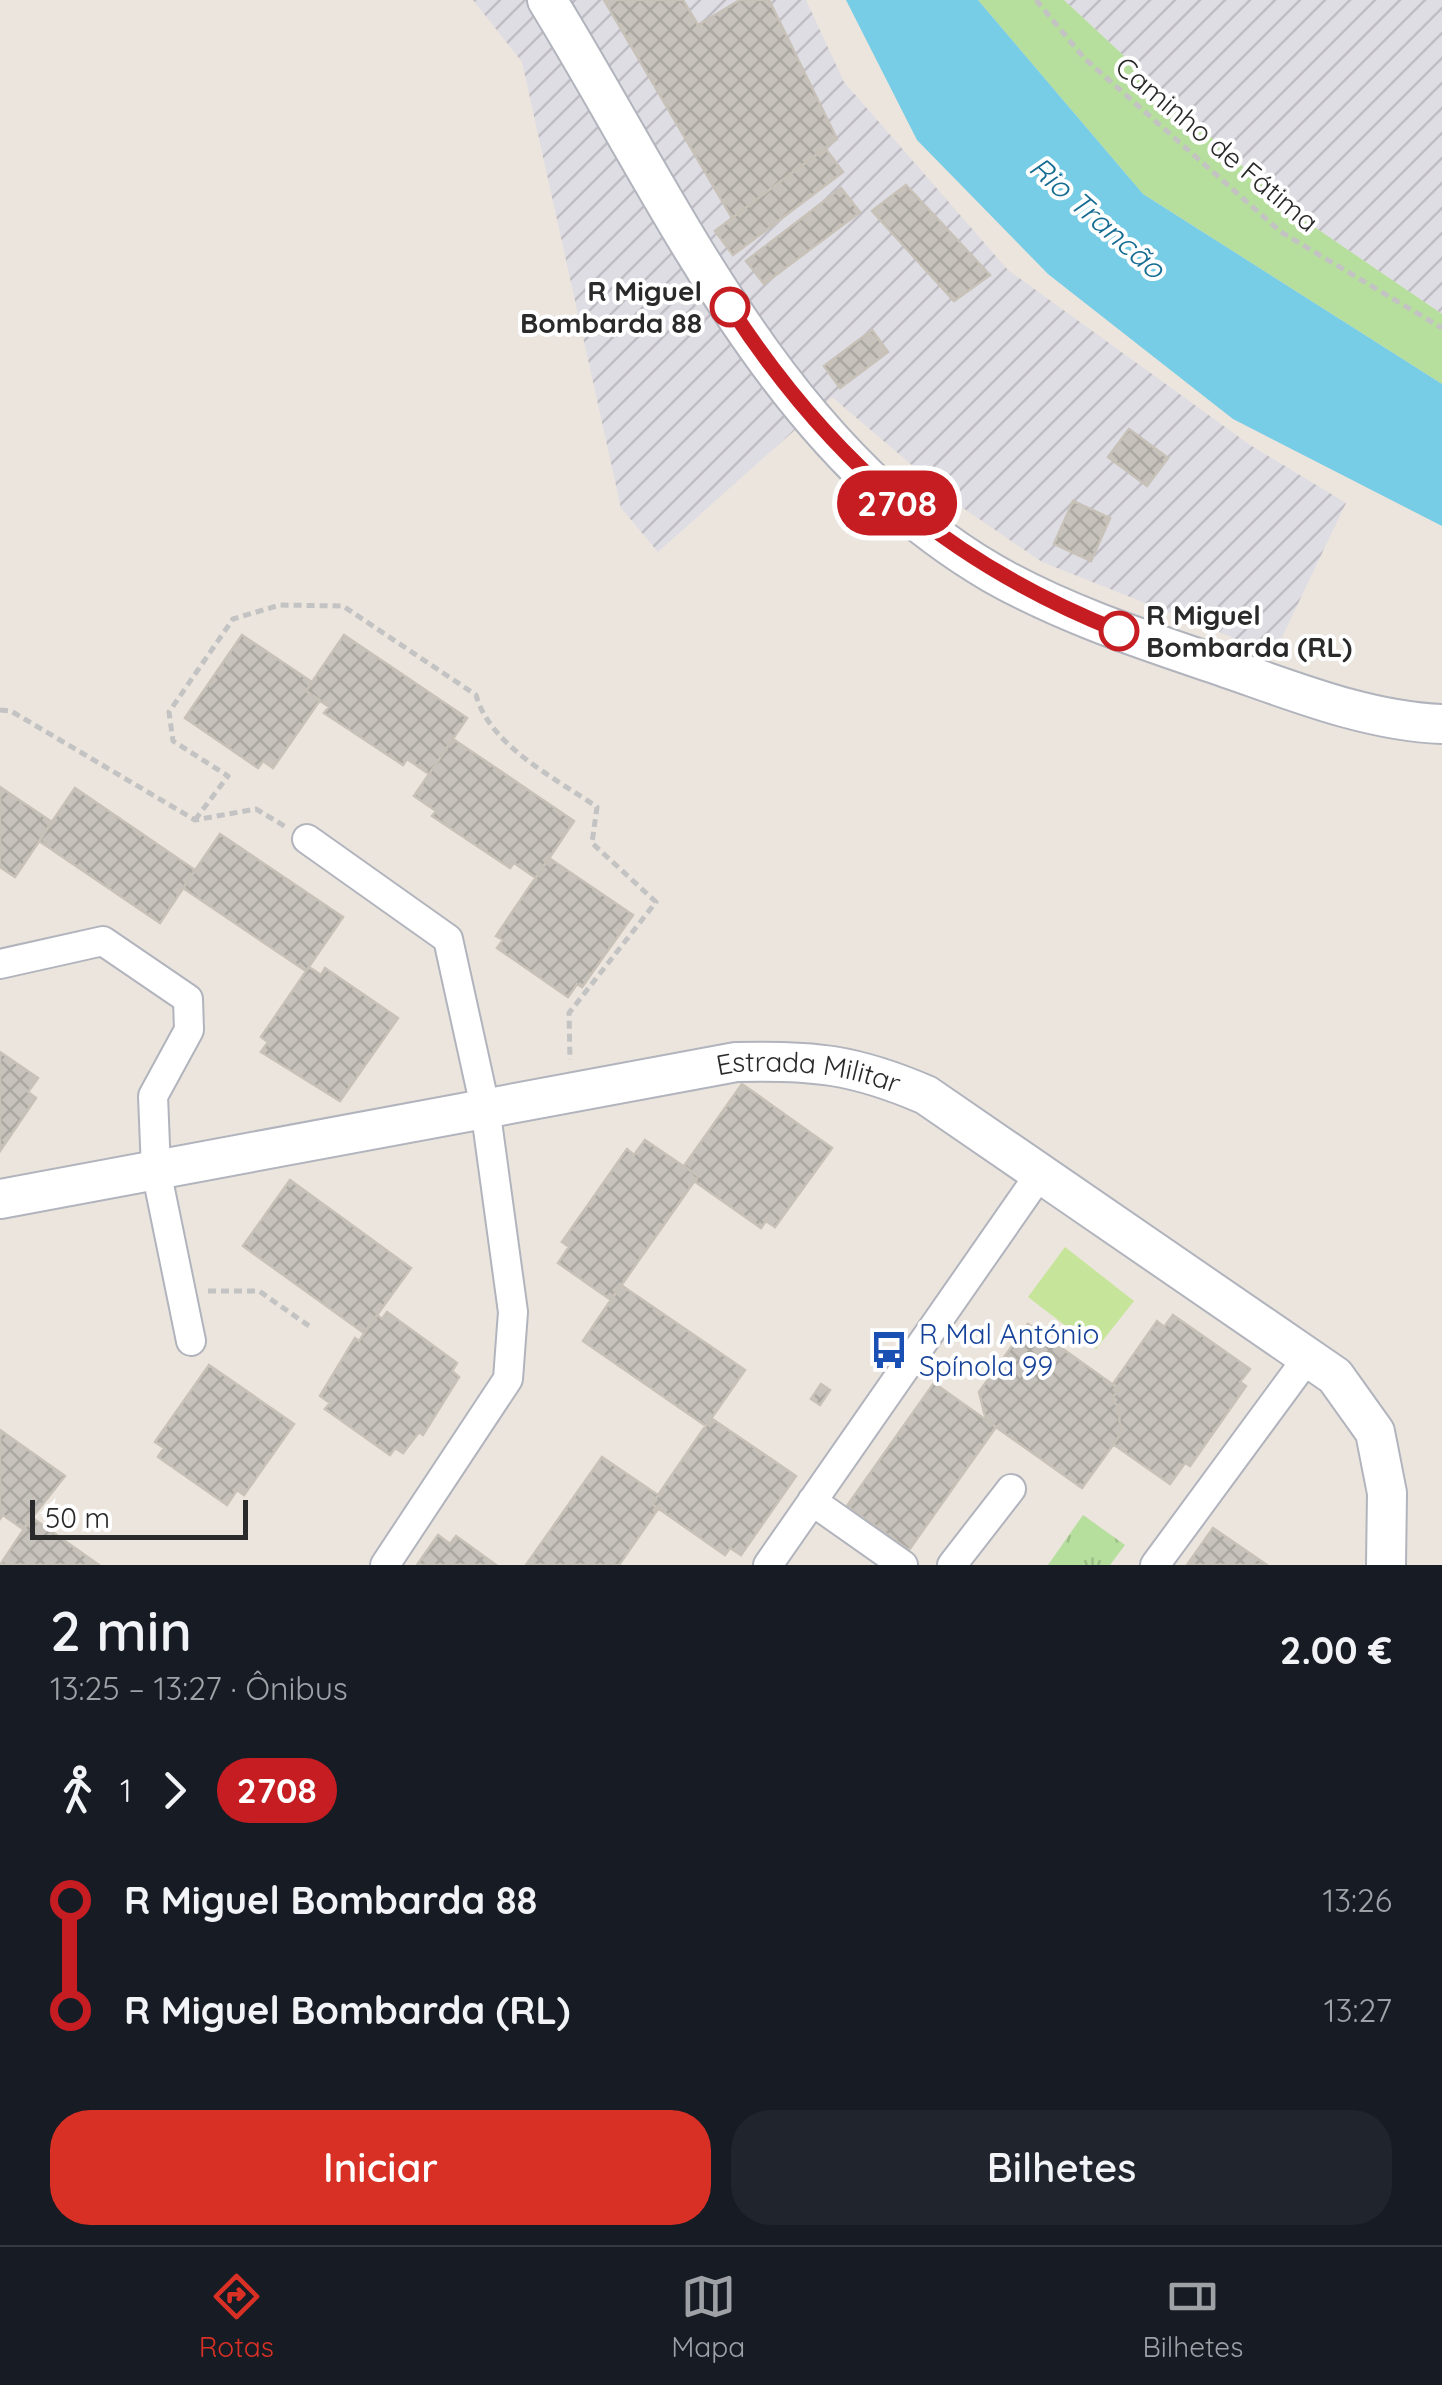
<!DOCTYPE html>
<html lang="pt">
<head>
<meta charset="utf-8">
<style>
  :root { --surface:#171b24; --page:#20242c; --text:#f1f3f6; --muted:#9ea1a6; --line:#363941; --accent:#d93025 }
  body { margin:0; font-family:Quicksand,sans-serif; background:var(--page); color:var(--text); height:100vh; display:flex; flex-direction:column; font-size:38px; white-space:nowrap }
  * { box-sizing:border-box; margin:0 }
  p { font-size:32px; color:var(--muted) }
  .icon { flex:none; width:55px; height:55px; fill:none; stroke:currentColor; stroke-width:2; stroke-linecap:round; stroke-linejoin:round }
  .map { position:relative; height:1565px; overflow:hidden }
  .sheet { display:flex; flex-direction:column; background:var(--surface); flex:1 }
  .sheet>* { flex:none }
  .badge { padding:0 20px; border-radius:32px; font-size:35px; line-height:65px }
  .scale { position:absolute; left:30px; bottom:25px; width:218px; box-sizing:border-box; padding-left:10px; border:5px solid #2a2a2a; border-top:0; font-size:28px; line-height:35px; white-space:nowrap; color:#2a2a2a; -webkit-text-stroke:8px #fff; paint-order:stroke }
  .map>.badge { position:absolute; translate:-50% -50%; box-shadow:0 0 0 5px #fff }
  .legs { display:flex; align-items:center; gap:15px; height:110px; padding:0 50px; font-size:32px }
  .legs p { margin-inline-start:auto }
  .overview { display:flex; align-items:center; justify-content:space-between; height:170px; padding:0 50px }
  h1 { font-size:55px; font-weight:600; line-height:75px }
  .button { display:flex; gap:20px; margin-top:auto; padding:20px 50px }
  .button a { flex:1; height:115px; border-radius:40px; background:var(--accent); color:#fff; font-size:40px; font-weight:600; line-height:115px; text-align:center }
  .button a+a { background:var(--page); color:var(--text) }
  ul { padding:0 50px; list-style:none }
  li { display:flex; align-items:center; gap:35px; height:110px; font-size:38px }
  li i { display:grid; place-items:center; width:15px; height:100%; margin:0 12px; background:currentColor }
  li i::after { content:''; width:25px; height:25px; margin:-12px; border:8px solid; border-radius:50%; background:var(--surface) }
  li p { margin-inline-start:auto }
  li:first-child i { background:linear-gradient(#0000 50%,currentColor 0) }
  li:last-child i { background:linear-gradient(currentColor 50%,#0000 0) }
  .tabs { display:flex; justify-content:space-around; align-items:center; height:140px; border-top:2px solid var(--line); background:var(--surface); font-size:28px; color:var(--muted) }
  .tabs a { display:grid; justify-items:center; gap:5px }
  .tabs .current { color:var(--accent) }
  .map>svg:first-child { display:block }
  .industrial { fill:url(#industrial-furrows) }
  .grass { fill:#b6de9d }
  .park { fill:url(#park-tufts) }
  .pitch { fill:#c7e59a }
  .water { fill:#77cce6 }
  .building { fill:url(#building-cross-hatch); stroke:#c7c1b7; stroke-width:2.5 }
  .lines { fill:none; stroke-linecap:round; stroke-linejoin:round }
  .street-casing { stroke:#b1b4bd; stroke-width:32 }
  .secondary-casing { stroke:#b1b4bd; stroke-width:42 }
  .path { stroke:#c3c3c3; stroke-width:5; stroke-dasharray:8 5; stroke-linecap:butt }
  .street { stroke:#fff; stroke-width:28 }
  .secondary { stroke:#fff; stroke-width:38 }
  .line-1-casing { stroke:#fff; stroke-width:22 }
  .line-1 { stroke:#c61d23; stroke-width:15 }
  .stop-1-dot { fill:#fff; stroke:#c61d23; stroke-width:5 }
  .labels { text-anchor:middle; stroke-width:8; stroke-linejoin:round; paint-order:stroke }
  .street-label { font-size:28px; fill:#2a2a2a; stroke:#fff }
  .stop-label { font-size:28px; font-weight:bold; fill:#2a2a2a; stroke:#fff; text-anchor:end }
  .transit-label { font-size:28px; fill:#164399; stroke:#fff; text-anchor:start }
  .water-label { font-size:30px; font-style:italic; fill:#166c92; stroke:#fff }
</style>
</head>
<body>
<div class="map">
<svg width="1442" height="1565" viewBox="0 0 1442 1565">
  <defs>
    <pattern id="industrial-furrows" width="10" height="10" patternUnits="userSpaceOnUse" patternTransform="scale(2.5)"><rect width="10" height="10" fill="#dfdde4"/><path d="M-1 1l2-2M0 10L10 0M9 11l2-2" fill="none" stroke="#c0bec4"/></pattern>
    <pattern id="park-tufts" width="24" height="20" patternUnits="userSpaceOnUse" patternTransform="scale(2.5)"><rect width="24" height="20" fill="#b6de9d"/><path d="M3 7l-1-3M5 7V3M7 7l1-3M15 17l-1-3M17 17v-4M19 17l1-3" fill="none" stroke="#9dbf87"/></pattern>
    <pattern id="building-cross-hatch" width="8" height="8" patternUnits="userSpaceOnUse" patternTransform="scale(2.5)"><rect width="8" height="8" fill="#c7c3bc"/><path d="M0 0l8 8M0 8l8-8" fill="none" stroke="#aba8a2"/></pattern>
  </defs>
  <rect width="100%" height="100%" fill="#ebe5dd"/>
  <path class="industrial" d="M473,0H806L844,82L1008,270L1250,445L1346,503L1274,654L1042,562L960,506L832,397L658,552L621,508L522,62Z
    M1064,0H1442V314L1288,209Z"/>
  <path class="grass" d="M978,0H1064L1288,209L1442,314V384L1143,194Z"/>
  <path class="park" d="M1083,1515L1125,1545L1110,1565H1048Z"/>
  <path class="pitch" d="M1065,1247L1134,1301L1096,1349L1028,1297Z"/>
  <path class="water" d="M846,0H978L1143,194L1442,384V526L1233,419L1048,274L917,140Z"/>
  <path class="building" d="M604,0H683L698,25L740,0H769L837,139L732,218Z
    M825,148L843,172L733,255L715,231Z
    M906,185L990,275L954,301L872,211Z
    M841,188L860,212L764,284L746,261Z
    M872,330L888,352L840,388L824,366Z
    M1129,429L1168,458L1147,486L1108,457Z
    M1073,501L1110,518L1091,561L1054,544Z
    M242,635L312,682L306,691L320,700L273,768L263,761L258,768L185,718Z
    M344,635L467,718L429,774L407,759L403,765L324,713L329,707L306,691Z
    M453,739L574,821L536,878L514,863L510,868L432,816L436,811L414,796Z
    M0,787L52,822L15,877L0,867Z
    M75,788L195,870L160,923L39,841Z
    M220,834L343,917L306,971L183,888Z
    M549,858L633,915L582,987L577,984L568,997L497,948L503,940L496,936Z
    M309,967L321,975L325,968L398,1018L340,1101L261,1052L268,1042L261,1037Z
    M0,1052L38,1078L28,1092L36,1098L0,1151Z
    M742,1084L832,1148L775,1227L766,1221L761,1228L694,1181L698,1176L684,1166Z
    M645,1140L698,1176L611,1300L558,1263L569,1247L562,1242L627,1149L634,1155Z
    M290,1180L411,1268L364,1333L243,1246Z
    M621,1285L745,1370L706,1426L583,1341Z
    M387,1312L457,1363L452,1371L459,1377L423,1435L419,1432L403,1453L395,1448L390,1455L325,1409L330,1403L320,1396L355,1338L359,1341L377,1315L382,1319Z
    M1173,1315L1250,1369L1240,1382L1246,1386L1190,1466L1185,1463L1170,1484L1113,1444L1121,1434L1118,1406L1111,1400L1119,1389L1113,1384L1157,1321L1164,1327Z
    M1028,1324L1119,1389L1111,1400L1118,1406L1121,1434L1082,1488L986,1420L979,1392Z
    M209,1365L294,1424L244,1495L237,1490L227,1505L158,1457L164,1448L155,1442Z
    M934,1383L996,1427L909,1550L847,1506Z
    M821,1384L830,1390L820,1405L811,1399Z
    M711,1418L796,1476L741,1555L730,1548L725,1555L652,1504Z
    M0,1430L65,1476L23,1529L3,1515L0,1519Z
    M602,1457L658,1495L652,1504L658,1509L619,1565H526Z
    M32,1517L34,1519L99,1565H0Z
    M1213,1528L1267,1565H1187Z
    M438,1535L450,1544L456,1536L496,1565H417Z"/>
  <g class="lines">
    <g class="street-casing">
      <path id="street" d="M307,839L448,939L485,1107L513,1312L508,1379L385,1565
        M0,964L103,941L188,999L189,1030L153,1096L156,1170L191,1341
        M812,1501L903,1565
        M768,1565L1040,1174
        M952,1565L1011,1489
        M1155,1565L1308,1357"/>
    </g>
    <g class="secondary-casing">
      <g id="secondary">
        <path d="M547,0C672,203 776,447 992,573C1060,612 1135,637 1209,662C1284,687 1362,721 1442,724"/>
        <path id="s1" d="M0,1199L736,1062C813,1060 854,1064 926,1095L1335,1376L1375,1432L1387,1493L1386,1565"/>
      </g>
    </g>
    <path class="path" d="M1036,0L1084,58L1281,232L1442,328
      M0,710L11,711L195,820L256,809L286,827
      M195,820L228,776L173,741L169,712L233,619L280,605L343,606L476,695C490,746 555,778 597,807L592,843L656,902L569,1013L570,1060
      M208,1291H259L312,1328"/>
    <use href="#street" class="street"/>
    <use href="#secondary" class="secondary"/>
  </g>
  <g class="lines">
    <g class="line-1-casing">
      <path id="line-1" d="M730,307C831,462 948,563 1119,631"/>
    </g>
    <use href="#line-1" class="line-1"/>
  </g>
  <defs>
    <g id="bus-bare" transform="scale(3)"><path d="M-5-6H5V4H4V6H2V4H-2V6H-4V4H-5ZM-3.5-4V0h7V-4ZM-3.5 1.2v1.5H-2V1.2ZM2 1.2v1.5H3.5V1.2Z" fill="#1a4fb4" stroke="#fff" stroke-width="2.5" paint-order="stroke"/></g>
  </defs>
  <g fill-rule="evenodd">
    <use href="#bus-bare" x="889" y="1350"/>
  </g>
  <g class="stop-1-dot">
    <circle cx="730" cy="307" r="18"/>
    <circle cx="1119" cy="631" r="18"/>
  </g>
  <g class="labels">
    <g class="street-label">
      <text transform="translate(1217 144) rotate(40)" y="10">Caminho de Fátima</text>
      <text dy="10" stroke="none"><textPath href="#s1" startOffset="822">Estrada Militar</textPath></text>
    </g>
    <g class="stop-label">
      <text x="702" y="301">R Miguel<tspan x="702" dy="32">Bombarda 88</tspan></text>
      <text x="1146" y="625" text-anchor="start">R Miguel<tspan x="1146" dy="32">Bombarda (RL)</tspan></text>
    </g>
    <g class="transit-label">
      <text x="919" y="1344">R Mal António<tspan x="919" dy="32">Spínola 99</tspan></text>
    </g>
    <g class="water-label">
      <text transform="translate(1097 218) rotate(41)" y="10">Rio Trancão</text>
    </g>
  </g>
</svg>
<div class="scale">50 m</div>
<b class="badge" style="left:897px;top:503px;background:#c61d23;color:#fff">2708</b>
</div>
<section class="sheet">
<div class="overview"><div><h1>2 min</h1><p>13:25 – 13:27 · Ônibus</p></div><b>2.00 €</b></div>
<div class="legs"><svg class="icon" aria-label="walk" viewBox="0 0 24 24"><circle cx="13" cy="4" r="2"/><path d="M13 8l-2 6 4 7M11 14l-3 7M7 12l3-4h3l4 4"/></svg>1<svg class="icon" aria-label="forward" viewBox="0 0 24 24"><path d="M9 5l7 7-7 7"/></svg><b class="badge" style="background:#c61d23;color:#fff">2708</b></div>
<ul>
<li><i style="color:#c61d23"></i><b>R Miguel Bombarda 88</b><p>13:26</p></li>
<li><i style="color:#c61d23"></i><b>R Miguel Bombarda (RL)</b><p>13:27</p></li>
</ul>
<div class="button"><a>Iniciar</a><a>Bilhetes</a></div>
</section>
<nav class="tabs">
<a class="current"><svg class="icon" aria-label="directions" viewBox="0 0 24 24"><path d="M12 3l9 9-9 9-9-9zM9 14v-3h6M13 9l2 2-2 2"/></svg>Rotas</a>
<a><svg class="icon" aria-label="map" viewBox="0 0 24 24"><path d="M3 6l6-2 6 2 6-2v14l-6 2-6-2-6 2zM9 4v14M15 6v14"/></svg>Mapa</a>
<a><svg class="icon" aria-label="tickets" viewBox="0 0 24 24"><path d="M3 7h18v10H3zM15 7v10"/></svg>Bilhetes</a>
</nav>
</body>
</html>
